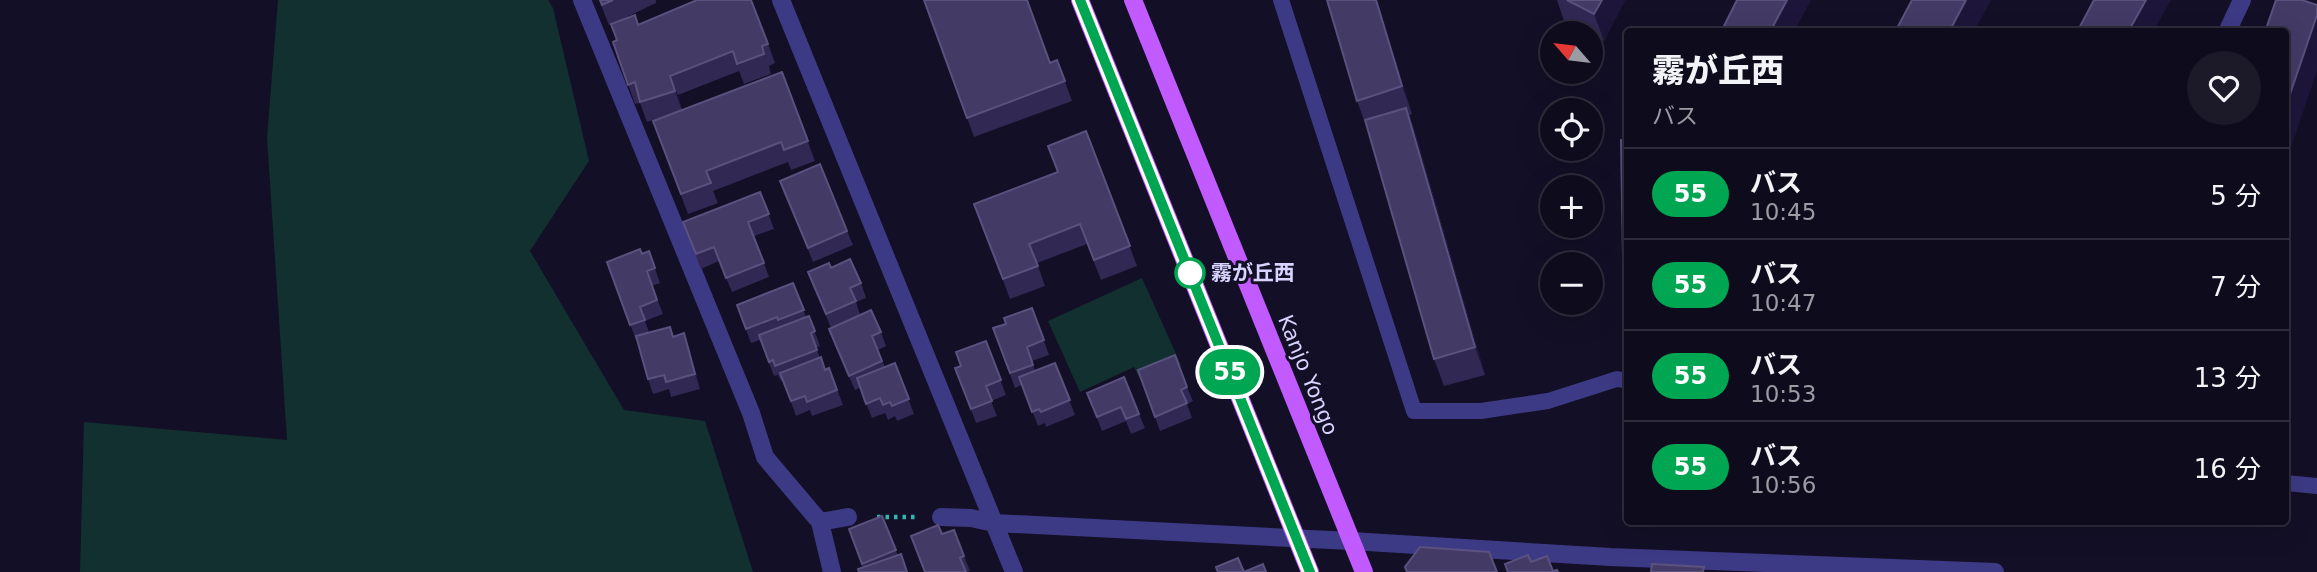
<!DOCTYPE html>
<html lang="ja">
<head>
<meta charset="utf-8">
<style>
  :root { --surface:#0e0b1c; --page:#1c1929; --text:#f1f3f6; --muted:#9b9ba3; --line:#2e2b3b }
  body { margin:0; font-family:"DejaVu Sans","Noto Sans JP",sans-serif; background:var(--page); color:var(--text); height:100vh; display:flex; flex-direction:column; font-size:26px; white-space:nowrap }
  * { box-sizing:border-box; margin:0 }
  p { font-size:23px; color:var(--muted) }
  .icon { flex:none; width:38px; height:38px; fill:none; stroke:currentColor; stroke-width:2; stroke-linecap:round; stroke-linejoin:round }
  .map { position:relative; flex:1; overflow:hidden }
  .panel { position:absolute; left:1624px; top:28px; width:665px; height:497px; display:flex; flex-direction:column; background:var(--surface); border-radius:7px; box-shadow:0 7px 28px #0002,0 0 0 2px var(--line) }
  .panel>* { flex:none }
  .badge { padding:0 14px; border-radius:23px; font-size:24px; line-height:46px }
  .needle { width:46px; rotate:298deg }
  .fabs { position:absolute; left:1540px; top:21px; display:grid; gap:14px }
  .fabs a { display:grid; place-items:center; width:63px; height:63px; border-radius:50%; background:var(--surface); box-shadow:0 7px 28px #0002,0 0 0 2px var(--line); font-size:35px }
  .map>.badge { position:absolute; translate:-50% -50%; box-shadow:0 0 0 4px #fff }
  .round { display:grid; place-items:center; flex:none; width:74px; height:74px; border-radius:37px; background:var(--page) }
  .headline { display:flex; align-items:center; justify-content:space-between; height:119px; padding:0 28px }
  h1 { font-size:33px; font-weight:800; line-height:52px }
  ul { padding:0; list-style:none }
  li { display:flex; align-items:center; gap:21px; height:91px; padding:0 28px; border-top:2px solid var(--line) }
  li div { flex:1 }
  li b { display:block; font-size:26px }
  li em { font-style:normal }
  li .badge { min-width:77px; font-weight:700; text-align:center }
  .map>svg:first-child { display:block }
  .green { fill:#12302f }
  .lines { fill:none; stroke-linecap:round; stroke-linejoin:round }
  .path { stroke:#2fb8b0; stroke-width:4.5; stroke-dasharray:3.5 5; stroke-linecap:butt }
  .service { stroke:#3d3a85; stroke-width:16 }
  .minor { stroke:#3d3a85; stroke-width:18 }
  .primary { stroke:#c25bff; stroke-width:18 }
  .wall { fill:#312854 }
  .shaded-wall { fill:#1d163a }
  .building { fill:#433a66; stroke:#5a527e; stroke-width:2 }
  .line-casing { stroke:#fff; stroke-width:16 }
  .line { stroke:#00a651; stroke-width:10 }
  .stop-dot { fill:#fff; stroke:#00a651; stroke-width:3.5 }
  .labels { text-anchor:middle; stroke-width:6; stroke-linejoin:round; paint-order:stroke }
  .stop-label { font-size:21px; font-weight:bold; fill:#d9d4ff; stroke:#130f26; text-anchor:start }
  .street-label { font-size:21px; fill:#d9d4ff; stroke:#130f26 }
</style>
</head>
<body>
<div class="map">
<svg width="2317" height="572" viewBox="0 0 2317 572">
  <rect width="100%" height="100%" fill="#130f26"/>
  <path class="green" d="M278,0H548L553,8L589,161L530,251L624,410L705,421L753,572H80L84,422L287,440L267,138Z
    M1142,278L1181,365L1142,383L1134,367L1080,392L1048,321Z"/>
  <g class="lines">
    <path class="path" d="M877,517H917"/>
    <path class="service" d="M1281,0L1414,411H1481L1548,401L1617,379L1628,381
      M2286,483L2317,486"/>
    <path class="minor" d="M582,0L751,413L765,457L820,522L832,572
      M781,0L1014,572
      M2227,32L2242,0
      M941,517L971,518L994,523L1351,541L1610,557L1995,572
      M820,522L848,517"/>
    <path class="primary" d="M1080,0L1310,572
      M1133,0L1364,572"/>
  </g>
  <path class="wall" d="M599,0H656V3L612,24H639L768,44L775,63L769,66L771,74L744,84L739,71L678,95L682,110L782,72L815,161L791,170L788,162L713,191L718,203L688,214L653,121L674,113L647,122L640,103L635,104L613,42L617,40L611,24L609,25Z
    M924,0L1050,63L1057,60L1072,101L974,137Z
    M1327,0H1377L1412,114L1409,115L1416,135L1485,375L1444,386L1434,359L1367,128L1357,101Z
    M1557,0H1625L1604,41L1591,34V33L1564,21Z
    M1086,131L1137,266L1101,280L1087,244L1037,263L1045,286L1010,299L974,204L1057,172Z
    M780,181L847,231L853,245L813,262Z
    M760,192L774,229L754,236L769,277L732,292L719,261L701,269L683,222Z
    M649,251L660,283L652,286L663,314L645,321L649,332L670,327L673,336L684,333L689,347L700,389L671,397L669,389L653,394L648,379L637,339L636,340L607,262L642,254Z
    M831,268L861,283L866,298L856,302L860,315L881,332L886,346L878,350L885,367L895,363L914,414L897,421L895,416L888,420L885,413L872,418L860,388L855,390L834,343L829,329L831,328L808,272Z
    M793,283L806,317L809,316L820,346L816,347L820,358L825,370L829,368L843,405L812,416L810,410L796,416L783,380L781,381L778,375L774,376L760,340L751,343L737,305Z
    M1032,308L1049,355L1032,361L1035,371L1055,363L1075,415L1046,427L1045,423L1038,426L1022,385L1015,388L993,328L1006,324Z
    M986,341L1006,395L991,401L997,416L976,423L955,368L961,366Z
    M1138,370L1187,387L1193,401L1187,404L1192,418L1160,431Z
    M1087,393L1139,414L1145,428L1131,434L1126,421L1102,431Z
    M882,516L898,556L863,568L849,529Z
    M954,530L970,571L966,572L942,534Z"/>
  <path class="shaded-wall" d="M1376,0H1377L1412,114L1402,86Z
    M1602,0H1625L1604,41L1594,14Z
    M1787,0H1811L1794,32H1770Z
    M1966,0H1991L1974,32H1949Z
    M2146,0H2171L2153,32H2128Z
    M2317,15V71L2286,162V106Z
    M670,76L678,95L682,111L675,91Z
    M1406,108L1416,135L1485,375L1475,347Z
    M684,333L689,347L700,389L695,374Z"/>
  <path class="building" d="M600,0H613L602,5Z
    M697,0H751L768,44L762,46L764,54L737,64L733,51L670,76L675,91L640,102L635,82L628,85L613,42L617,40L611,24L635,15L638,25Z
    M924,0H1027L1050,63L1057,60L1065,81L967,118Z
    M1327,0H1376L1402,86L1357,101Z
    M1567,0H1602L1594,14Z
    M1737,0H1787L1770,32H1721Z
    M1912,0H1966L1949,32H1895Z
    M2094,0H2146L2128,32H2077Z
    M2276,0H2302L2317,5V15L2286,106V32H2265Z
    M782,72L808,141L784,150L781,142L706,171L711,183L681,194L653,121Z
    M1406,108L1475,347L1434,359L1365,120Z
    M1086,131L1130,246L1094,260L1080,224L1029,244L1038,266L1003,279L974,204L1058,172L1048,146Z
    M1621,140H1628V317H1624Z
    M820,164L847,231L808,248L780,181Z
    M760,192L769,214L748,222L764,263L726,278L714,247L696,254L683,222Z
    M640,249L642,254L649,251L655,268L647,271L657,300L640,307L645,320L630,325L607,262Z
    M850,259L861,283L850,288L856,301L826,314L808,272L829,263L831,268Z
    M793,283L804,310L778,320L777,317L746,329L737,305Z
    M1032,308L1044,340L1027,347L1033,365L1010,373L993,328L1006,324L1004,318Z
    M871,310L881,332L872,336L882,361L849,376L829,329Z
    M809,316L815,331L811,333L817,350L775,366L773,360L769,362L759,335Z
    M670,327L673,337L684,333L695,374L666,382L664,375L648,379L636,336Z
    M986,341L1001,380L986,386L992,401L971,409L955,368L961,366L956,352Z
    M1175,355L1187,387L1181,390L1187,403L1155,417L1138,370Z
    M821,357L825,370L829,368L837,390L807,402L805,396L791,401L780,373Z
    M895,363L909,399L892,406L890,402L883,405L880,398L866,404L857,378Z
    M1055,363L1070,400L1041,412L1039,409L1032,412L1019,377Z
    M1124,377L1139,414L1126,419L1121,407L1097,417L1087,393Z
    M882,516L896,550L862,564L849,529Z
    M938,525L942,534L954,530L964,556L960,558L966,572H925L911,536Z
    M1420,547L1489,552L1497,572H1407L1405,567Z
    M901,554L907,572H859L858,569Z
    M1528,555L1531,562L1547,556L1553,571L1557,570L1558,572H1508L1505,564Z
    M1238,558L1244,572H1218L1216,567Z
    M1263,564L1266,572H1244Z
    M1652,564L1704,567L1703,572H1651Z"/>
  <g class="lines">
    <g class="line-casing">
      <path id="line" d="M1080,0L1310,572"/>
    </g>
    <use href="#line" class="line"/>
  </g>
  <circle class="stop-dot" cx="1190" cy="273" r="14"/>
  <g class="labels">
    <g class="stop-label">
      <text x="1211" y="280">霧が丘西</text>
    </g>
    <g class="street-label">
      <text transform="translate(1308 375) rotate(68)" y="7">Kanjo Yongo</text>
    </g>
  </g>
</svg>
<div class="fabs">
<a><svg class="needle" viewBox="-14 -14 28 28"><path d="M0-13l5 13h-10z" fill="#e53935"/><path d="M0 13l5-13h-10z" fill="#9b9ba3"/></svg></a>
<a><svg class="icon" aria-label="locate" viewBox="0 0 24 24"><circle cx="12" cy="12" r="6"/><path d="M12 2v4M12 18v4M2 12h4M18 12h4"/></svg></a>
<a>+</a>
<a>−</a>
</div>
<b class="badge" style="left:1230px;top:372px;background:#00a651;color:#fff">55</b>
<section class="panel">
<div class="headline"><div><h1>霧が丘西</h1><p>バス</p></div><a class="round"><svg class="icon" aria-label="heart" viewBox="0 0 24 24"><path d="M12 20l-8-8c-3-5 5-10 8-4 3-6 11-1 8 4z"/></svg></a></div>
<ul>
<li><span class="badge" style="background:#00a651;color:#fff">55</span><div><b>バス</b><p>10:45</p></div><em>5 分</em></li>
<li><span class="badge" style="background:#00a651;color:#fff">55</span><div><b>バス</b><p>10:47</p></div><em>7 分</em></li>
<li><span class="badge" style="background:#00a651;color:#fff">55</span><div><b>バス</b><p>10:53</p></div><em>13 分</em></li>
<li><span class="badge" style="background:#00a651;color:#fff">55</span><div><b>バス</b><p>10:56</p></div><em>16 分</em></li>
</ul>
</section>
</div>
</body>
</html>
